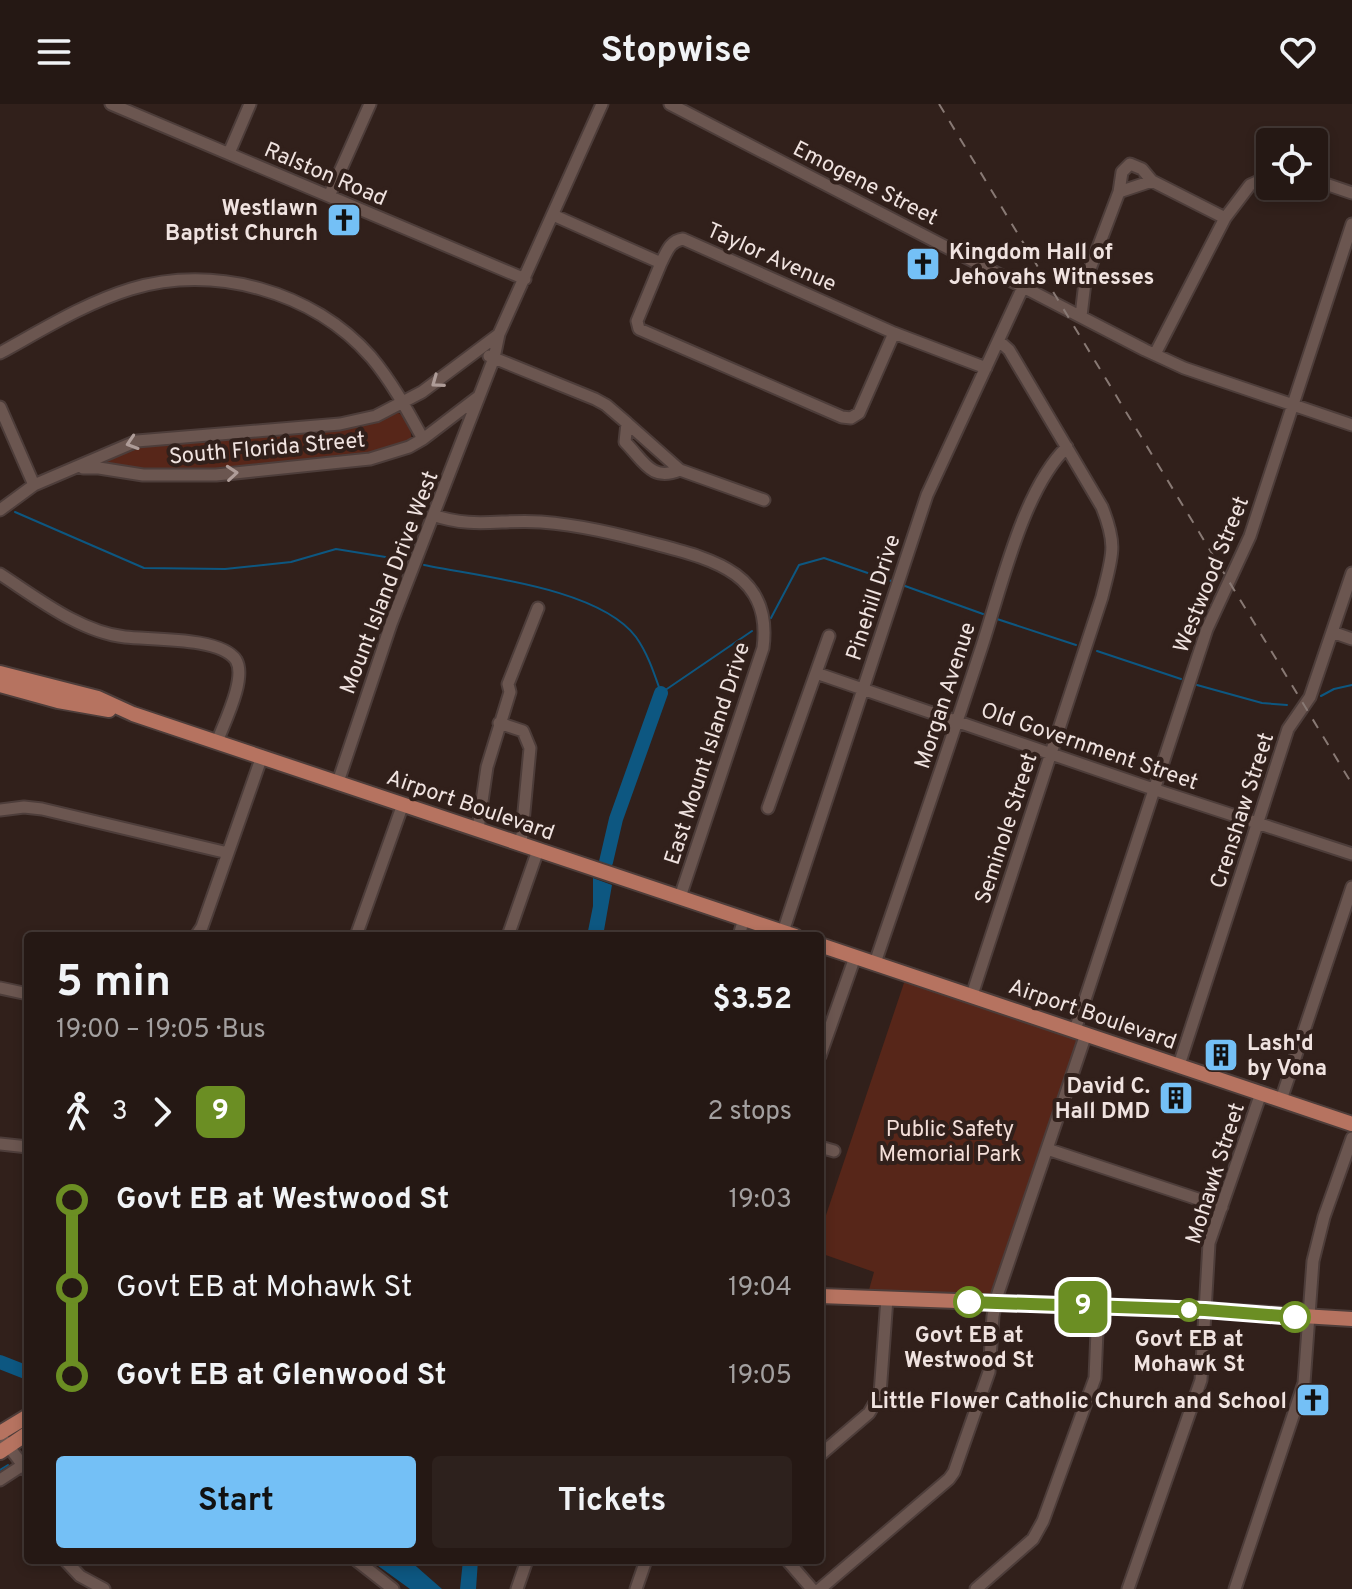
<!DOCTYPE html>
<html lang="en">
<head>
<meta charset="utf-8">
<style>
  :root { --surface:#251814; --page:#2d211d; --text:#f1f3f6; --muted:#a3a0a0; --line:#423734; --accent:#74c0f6 }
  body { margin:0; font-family:Overpass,sans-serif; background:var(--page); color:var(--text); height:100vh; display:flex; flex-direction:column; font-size:30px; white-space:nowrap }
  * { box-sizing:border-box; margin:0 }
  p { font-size:26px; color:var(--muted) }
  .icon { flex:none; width:44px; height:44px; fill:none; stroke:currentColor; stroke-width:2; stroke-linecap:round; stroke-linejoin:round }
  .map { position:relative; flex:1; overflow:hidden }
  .details { position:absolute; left:24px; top:828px; width:800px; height:632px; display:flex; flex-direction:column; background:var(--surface); border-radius:8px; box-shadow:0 4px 12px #0003,0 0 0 2px var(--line) }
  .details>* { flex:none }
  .badge { padding:0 16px; border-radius:12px; font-size:28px; line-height:52px }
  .buttons { position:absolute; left:1256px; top:24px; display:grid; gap:16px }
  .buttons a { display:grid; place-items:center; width:72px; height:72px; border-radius:8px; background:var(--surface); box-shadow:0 4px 12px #0003,0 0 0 2px var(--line); font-size:40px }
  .map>.badge { position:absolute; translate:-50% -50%; box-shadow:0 0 0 4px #fff }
  .legs { display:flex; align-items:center; gap:12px; height:88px; padding:0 32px; font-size:26px }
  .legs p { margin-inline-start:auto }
  .headline { display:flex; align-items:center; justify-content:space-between; height:136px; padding:0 32px }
  h1 { font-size:44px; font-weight:700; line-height:60px }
  .primary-button { display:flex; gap:16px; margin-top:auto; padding:16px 32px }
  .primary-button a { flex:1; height:92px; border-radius:8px; background:var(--accent); color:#111; font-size:32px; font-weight:700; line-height:92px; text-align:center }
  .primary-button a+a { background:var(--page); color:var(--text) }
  ul { padding:0 32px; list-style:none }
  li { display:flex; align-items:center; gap:28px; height:88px; font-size:30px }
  li i { display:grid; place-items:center; width:12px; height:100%; margin:0 10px; background:currentColor }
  li i::after { content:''; width:20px; height:20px; margin:-10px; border:6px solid; border-radius:50%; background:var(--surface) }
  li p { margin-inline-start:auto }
  li:first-child i { background:linear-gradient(#0000 50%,currentColor 0) }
  li:last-child i { background:linear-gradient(currentColor 50%,#0000 0) }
  header { display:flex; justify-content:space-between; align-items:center; height:104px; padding:0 32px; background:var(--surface); font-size:36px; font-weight:700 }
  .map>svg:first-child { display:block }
  .green { fill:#572619 }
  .water { fill:#0d5781 }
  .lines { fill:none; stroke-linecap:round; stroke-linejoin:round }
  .stream { stroke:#0d5781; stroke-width:2 }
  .river { stroke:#0d5781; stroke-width:14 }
  .minor-casing { stroke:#4d3d3a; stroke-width:15 }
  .major-casing { stroke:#4d3d3a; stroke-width:18 }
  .minor { stroke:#6b5650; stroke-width:11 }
  .major { stroke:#b67360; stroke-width:14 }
  .rail { stroke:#887974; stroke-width:2; stroke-dasharray:10 10; stroke-linecap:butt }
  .oneway { stroke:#ae9c98 }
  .line-1-casing { stroke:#fff; stroke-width:18 }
  .line-1 { stroke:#6b8e23; stroke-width:12 }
  .stop-1-dot { fill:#fff; stroke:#6b8e23; stroke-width:4 }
  .labels { text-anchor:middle; stroke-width:8; stroke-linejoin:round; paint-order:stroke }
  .street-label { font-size:22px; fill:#f0e3e0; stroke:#31201b }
  .poi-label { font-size:22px; font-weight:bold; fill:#f0e3e0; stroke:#31201b; text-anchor:end }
  .park-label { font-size:22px; fill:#f3ded8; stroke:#31201b }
  .stop-label { font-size:22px; font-weight:bold; fill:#f0e3e0; stroke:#31201b }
</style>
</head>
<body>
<header><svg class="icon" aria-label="menu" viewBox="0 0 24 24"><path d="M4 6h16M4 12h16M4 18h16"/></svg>Stopwise<svg class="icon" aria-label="heart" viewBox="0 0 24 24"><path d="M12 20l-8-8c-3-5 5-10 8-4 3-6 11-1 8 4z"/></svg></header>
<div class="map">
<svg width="1352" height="1485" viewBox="0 0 1352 1485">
  <rect width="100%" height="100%" fill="#31201b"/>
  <path class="green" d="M396,308C405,310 413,327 411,336C368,358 147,380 108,359V354L138,340L344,323Z
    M907,870L1086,930L996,1199L867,1193L874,1168L820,1149V1129Z"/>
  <path class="water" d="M593,774L612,781L603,832H587L593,802Z
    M370,1456H409L442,1485H410Z
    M463,1456H478L476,1485H460Z"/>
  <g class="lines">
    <path class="stream" d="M15,408L144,464L225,465L291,458L336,445L404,456
      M424,461C482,473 599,484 636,533C648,550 654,569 661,589L752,527
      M905,482L983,510
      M771,514L799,461L824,454L891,477
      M997,515L1076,541
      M1097,547L1181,575
      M1197,581L1262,599L1287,601
      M1321,592L1334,585L1352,581
      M0,1366L8,1361"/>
    <path class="river" d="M606,758L616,715L661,589
      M0,1258L28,1269"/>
    <g class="minor-casing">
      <path id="minor" d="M111,0L525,175
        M670,0L1145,246L1184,264L1352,321
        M229,49L250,0
        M1314,76L1352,89
        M1119,88L1122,68L1130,60L1142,65L1152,77
        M329,92L370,0
        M553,111L661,159C667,147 670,137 683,135L894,229L986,264
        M661,159L637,217L639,225L842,313L851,314L859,309L894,229
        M1081,212L1085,178L1119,88L1152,77L1225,114
        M0,249C42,226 85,199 131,185C214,160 313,187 371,253C392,278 407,306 423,335
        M1155,250L1225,114L1250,81L1270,72
        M489,252L595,295L606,301L627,319L625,338C644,357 651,378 680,366L764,396
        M0,303L34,381
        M627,319L680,366
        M83,364H99L143,371H216L370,355L409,343L423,335L478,293
        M0,406L34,381L137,337L340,320L376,312L422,288L498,231
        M433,411C472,425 502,415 541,418C580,421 617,430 655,440C712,455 773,469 763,544L680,793
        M0,470C37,494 80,528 125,533C152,536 221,533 236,556C247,574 224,619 217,638
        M1332,528L1352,535
        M816,569L1156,686L1352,750
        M499,619L523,627L530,644L521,740
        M338,678L391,520L494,254L499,230L602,0
        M768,704L829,532
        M0,706L24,703L42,705L228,749
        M478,725L487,663L510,588L508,580L538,504
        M783,828L927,391L1024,181
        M196,832L202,823L262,652
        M356,832L403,700
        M508,832L538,746
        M739,832L744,814
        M875,859C910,756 946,652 980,548C1000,489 1022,386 1067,343
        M0,884L28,890
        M972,891L1102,493C1112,452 1118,443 1102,403L1009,246L999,237
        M1075,926L1207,525L1250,432L1352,120
        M820,952L855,853
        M1179,961L1288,625L1310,593L1352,469
        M1281,996L1352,783
        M0,1040L28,1043
        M820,1043L834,1047
        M1047,1045L1222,1103
        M0,1331L28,1368
        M820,1351L869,1309L880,1290L887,1194
        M0,1376L26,1359
        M65,1456L80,1472L104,1485
        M356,1456L393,1485
        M787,1456L812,1485
        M517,1485L527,1456
        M636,1485L646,1456
        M820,1485L949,1375L954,1368L989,1268L993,1212L998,1189L1086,930
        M976,1485L1033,1435L1043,1417L1095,1274L1098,1204
        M1128,1485L1201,1276L1209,1139L1261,989
        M1235,1485L1304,1279L1313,1157L1324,1113L1352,1034"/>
    </g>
    <g class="major-casing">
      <path id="major" d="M0,569L98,594L133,610L795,832
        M0,581L58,597L109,606
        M820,841L1352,1020
        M820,1192L1205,1206L1352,1215
        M0,1329L28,1312
        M0,1348L28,1329"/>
    </g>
    <use href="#minor" class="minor"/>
    <use href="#major" class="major"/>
    <path class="rail" d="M939,0L1352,680"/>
  </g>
  <defs><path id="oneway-chevron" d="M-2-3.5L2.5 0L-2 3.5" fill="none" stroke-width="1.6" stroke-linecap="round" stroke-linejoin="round" transform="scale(2)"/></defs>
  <g class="oneway">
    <use href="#oneway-chevron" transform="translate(437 278) rotate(144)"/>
    <use href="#oneway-chevron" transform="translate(132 339) rotate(162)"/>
    <use href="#oneway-chevron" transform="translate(232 369) rotate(-5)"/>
  </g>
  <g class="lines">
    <g class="line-1-casing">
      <path id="line-1" d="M969,1198L1205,1206L1295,1213"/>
    </g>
    <use href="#line-1" class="line-1"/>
  </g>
  <defs>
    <g id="church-square" transform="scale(1.8)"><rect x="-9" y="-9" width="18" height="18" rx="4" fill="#74c0f6" stroke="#31201b"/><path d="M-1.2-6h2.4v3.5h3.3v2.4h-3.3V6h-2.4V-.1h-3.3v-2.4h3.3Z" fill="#111"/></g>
    <g id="building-square" transform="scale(1.8)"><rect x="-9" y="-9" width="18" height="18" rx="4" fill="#74c0f6" stroke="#31201b"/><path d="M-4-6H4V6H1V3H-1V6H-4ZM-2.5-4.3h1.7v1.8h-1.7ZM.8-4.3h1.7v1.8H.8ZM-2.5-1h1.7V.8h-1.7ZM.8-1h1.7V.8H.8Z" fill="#111"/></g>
  </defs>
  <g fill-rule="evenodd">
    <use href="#church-square" x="344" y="116"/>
    <use href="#church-square" x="923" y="160"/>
    <use href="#building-square" x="1221" y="951"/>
    <use href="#building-square" x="1176" y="994"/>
    <use href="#church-square" x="1313" y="1296"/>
  </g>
  <g class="stop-1-dot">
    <circle cx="969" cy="1198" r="14"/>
    <circle cx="1189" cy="1206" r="10"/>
    <circle cx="1295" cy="1213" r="14"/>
  </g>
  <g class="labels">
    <g class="street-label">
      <text transform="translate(326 69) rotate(23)" y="8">Ralston Road</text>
      <text transform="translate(866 78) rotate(27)" y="8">Emogene Street</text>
      <text transform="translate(772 152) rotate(24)" y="8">Taylor Avenue</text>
      <text transform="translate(267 343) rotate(-5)" y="8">South Florida Street</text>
      <text transform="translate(1210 470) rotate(-68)" y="8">Westwood Street</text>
      <text transform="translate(388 478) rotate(-69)" y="8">Mount Island Drive West</text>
      <text transform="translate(872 493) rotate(-72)" y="8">Pinehill Drive</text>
      <text transform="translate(944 591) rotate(-72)" y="8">Morgan Avenue</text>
      <text transform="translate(1090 641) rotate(19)" y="8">Old Government Street</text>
      <text transform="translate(706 649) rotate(-72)" y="8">East Mount Island Drive</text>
      <text transform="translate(471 700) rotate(19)" y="8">Airport Boulevard</text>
      <text transform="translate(1241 706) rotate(-72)" y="8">Crenshaw Street</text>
      <text transform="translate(1005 724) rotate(-72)" y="8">Seminole Street</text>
      <text transform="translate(1093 909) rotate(19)" y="8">Airport Boulevard</text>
      <text transform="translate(1214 1069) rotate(-72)" y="8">Mohawk Street</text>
    </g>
    <g class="poi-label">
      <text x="318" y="111">Westlawn<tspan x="318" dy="25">Baptist Church</tspan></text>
      <text x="949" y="155" text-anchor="start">Kingdom Hall of<tspan x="949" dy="25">Jehovahs Witnesses</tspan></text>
      <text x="1247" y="946" text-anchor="start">Lash'd<tspan x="1247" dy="25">by Vona</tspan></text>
      <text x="1150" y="989">David C.<tspan x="1150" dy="25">Hall DMD</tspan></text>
      <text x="1287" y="1304">Little Flower Catholic Church and School</text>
    </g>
    <g class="park-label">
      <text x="950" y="1032">Public Safety<tspan x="950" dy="25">Memorial Park</tspan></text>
    </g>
    <g class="stop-label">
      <text x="969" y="1238">Govt EB at<tspan x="969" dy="25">Westwood St</tspan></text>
      <text x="1189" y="1242">Govt EB at<tspan x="1189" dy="25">Mohawk St</tspan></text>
    </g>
  </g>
</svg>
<div class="buttons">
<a><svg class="icon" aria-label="locate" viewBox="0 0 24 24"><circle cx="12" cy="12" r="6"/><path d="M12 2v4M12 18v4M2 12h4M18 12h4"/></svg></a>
</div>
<b class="badge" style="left:1083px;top:1203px;background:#6b8e23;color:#fff">9</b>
<section class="details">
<div class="headline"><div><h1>5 min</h1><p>19:00 – 19:05 · Bus</p></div><b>$3.52</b></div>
<div class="legs"><svg class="icon" aria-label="walk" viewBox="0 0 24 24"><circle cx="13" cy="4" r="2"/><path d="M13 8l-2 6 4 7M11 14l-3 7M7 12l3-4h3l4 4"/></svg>3<svg class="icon" aria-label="forward" viewBox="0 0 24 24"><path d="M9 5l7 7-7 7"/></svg><b class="badge" style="background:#6b8e23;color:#fff">9</b><p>2 stops</p></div>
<ul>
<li><i style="color:#6b8e23"></i><b>Govt EB at Westwood St</b><p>19:03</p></li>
<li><i style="color:#6b8e23"></i><span>Govt EB at Mohawk St</span><p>19:04</p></li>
<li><i style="color:#6b8e23"></i><b>Govt EB at Glenwood St</b><p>19:05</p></li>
</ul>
<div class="primary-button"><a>Start</a><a>Tickets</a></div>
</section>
</div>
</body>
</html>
